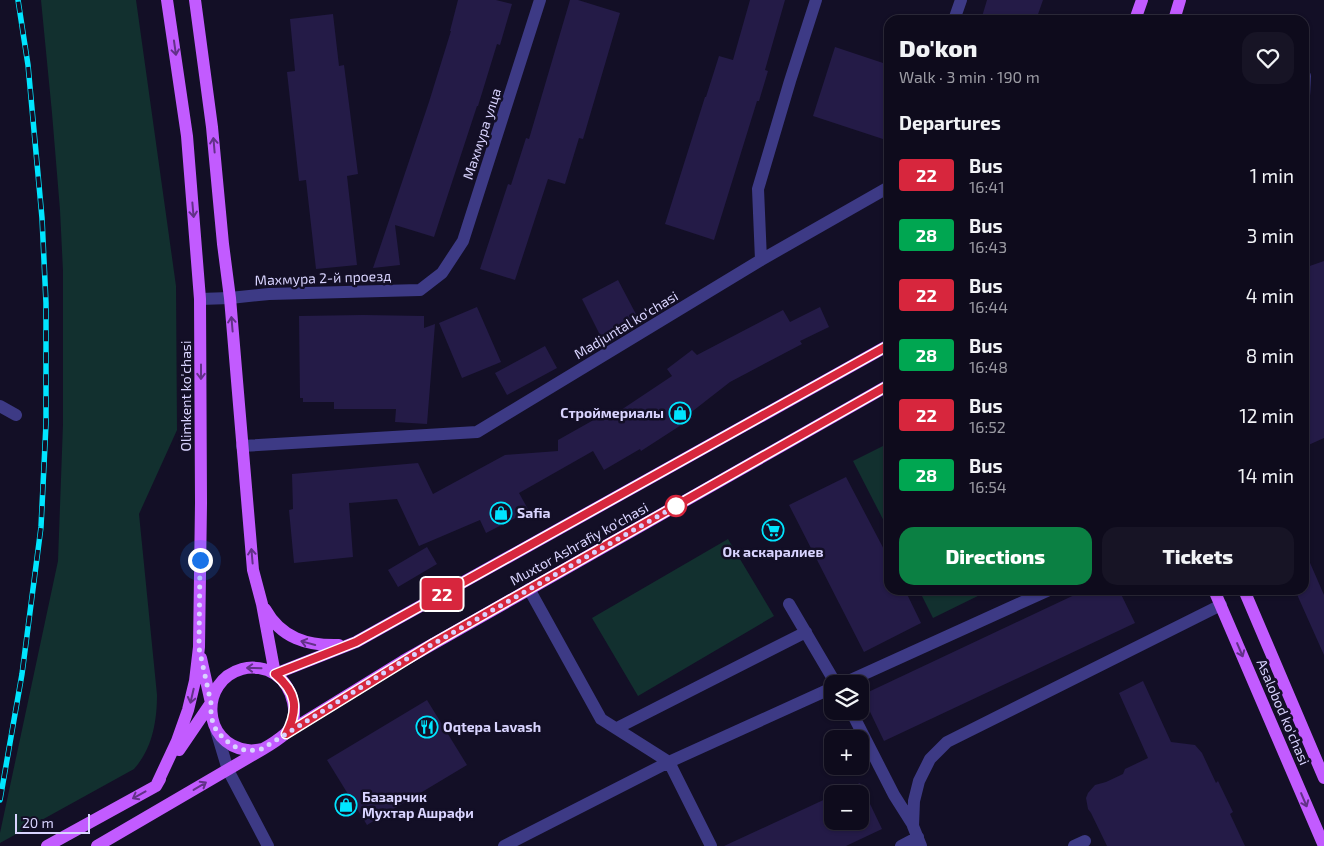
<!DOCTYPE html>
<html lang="en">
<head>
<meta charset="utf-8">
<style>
  :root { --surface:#0e0b1c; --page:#171425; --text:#f1f3f6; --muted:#9b9ba3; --line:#2e2b3b; --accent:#0b8043 }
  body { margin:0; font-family:"Exo 2",sans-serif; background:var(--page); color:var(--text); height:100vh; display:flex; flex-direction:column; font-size:19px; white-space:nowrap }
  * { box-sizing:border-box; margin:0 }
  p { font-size:16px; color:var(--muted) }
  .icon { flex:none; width:28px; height:28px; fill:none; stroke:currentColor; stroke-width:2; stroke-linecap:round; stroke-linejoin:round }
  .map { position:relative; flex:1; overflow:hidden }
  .side { position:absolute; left:884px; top:15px; width:425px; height:580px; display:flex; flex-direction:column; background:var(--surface); border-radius:15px; box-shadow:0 1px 4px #0004,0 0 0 1px var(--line) }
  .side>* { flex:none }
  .badge { padding:0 10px; border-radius:4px; font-size:18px; line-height:32px }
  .buttons { position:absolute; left:824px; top:675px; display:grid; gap:10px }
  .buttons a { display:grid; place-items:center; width:45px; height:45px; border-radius:10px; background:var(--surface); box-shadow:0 1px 4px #0004,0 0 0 1px var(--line); font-size:25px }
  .scale { position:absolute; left:15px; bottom:12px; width:75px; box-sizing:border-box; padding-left:5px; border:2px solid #d9d4ff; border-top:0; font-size:14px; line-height:18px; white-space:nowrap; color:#d9d4ff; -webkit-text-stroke:4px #130f26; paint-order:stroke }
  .you { position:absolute; width:25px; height:25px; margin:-12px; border:4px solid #fff; border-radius:50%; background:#1a73e8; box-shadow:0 0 0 8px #1a73e833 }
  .map>.badge { position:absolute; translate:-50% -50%; box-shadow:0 0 0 2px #fff }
  h2 { padding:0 15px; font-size:19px; line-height:45px }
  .round { display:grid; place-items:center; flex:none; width:52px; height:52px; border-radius:15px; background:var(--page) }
  .headline { display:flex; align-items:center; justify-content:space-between; height:85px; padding:0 15px }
  h1 { font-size:24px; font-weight:800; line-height:38px }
  .primary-button { display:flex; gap:10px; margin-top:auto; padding:10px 15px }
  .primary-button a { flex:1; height:58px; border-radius:15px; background:var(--accent); color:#fff; font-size:20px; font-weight:800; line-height:58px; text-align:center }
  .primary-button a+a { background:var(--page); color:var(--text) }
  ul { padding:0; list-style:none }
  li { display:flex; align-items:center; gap:15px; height:60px; padding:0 15px }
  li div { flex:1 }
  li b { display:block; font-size:19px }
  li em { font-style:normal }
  li .badge { min-width:55px; font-weight:700; text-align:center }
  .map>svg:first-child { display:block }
  .green { fill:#12302f }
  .building { fill:#241b47 }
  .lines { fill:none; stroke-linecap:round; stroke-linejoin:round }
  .minor { stroke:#3d3a85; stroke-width:12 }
  .major { stroke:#c25bff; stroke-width:12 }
  .rail-casing { stroke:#00e5ff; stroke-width:5.5 }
  .rail { stroke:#130f26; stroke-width:4; stroke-dasharray:11; stroke-linecap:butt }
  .oneway { stroke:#623188 }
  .line-casing { stroke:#fff; stroke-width:11 }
  .line { stroke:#d7263d; stroke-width:8 }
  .walk { stroke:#d9d4ff; stroke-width:5; stroke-dasharray:0 9 }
  .stop-dot { fill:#fff; stroke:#d7263d; stroke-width:2.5 }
  .labels { text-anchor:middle; stroke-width:5; stroke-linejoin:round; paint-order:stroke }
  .street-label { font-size:14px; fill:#d9d4ff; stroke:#130f26 }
  .poi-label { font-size:14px; font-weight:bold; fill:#d9d4ff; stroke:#130f26; text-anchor:start }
</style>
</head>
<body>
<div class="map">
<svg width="1324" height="846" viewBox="0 0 1324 846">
  <rect width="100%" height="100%" fill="#130f26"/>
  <path class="green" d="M41,0H136L176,286L177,430L139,514L157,695C157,722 152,749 134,769L0,843V833L58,561L63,424V271L60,210L52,113Z
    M889,443V531L853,461Z
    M728,539L774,616L638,696L592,618Z
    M919,590H990L933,618Z"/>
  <path class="building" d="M458,0H496L512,4L500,45L497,44L478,106H477L434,237L395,225L400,265L373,268L429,102L451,31H450Z
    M570,0H578L620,13L583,139L579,138L565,184L548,179L515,280L480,269L508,184L511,185L526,138L529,139Z
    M750,0H785L765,70L768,71L759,101H757L714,240L665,224L705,97H706L719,56L733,60Z
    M987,0H1043L1036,20H981Z
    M333,14L339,66L344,65L358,174L347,176L357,265L316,269L306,180L299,181L287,72L295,71L290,19Z
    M835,47L889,65V141L813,116Z
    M1324,261V438L1304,447V268Z
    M618,280L638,318L601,337L582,299Z
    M477,307L501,362L462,378L439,323Z
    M820,307L829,327L800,341L802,344L730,382L689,414L692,418L641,451L640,449L604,470L593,451L519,493L529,511L486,533L480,520L419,546L397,499L349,503L353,557L294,563L289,510L293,509L292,474L418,463L433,494L505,455L558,451V440L606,413L609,418L672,376L667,369L692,350L697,355L783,310L790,322Z
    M363,315L424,316V328L435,324L427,424L395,422L396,409H334V402H303V398H300L299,316Z
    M545,346L557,368L507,395L495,373Z
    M846,477L889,559V590H905L921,623L864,652L789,505Z
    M427,547L437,564L398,587L388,570Z
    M1304,549L1324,595V655L1295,590H1304Z
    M1085,590H1119L1135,623L884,741L862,695Z
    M1143,681L1171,742L1195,745L1202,753L1216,783L1218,781L1233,812L1230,814L1245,846H1107L1091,813L1088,809L1086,798L1088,793L1095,785L1106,782L1123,774L1125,769L1148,758L1119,693Z
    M427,700L467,765L367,825L327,760Z
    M860,783L882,829L846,846H724L832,796V821H860V794H836Z"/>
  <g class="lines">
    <path class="minor" d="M954,20L961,0
      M1304,96L1305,76
      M761,260L889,187
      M200,299L230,298L269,294L420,290L442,273L463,241L540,0
      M0,406L16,415
      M242,446L477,432L761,260L758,189L790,81L816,0
      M529,589L601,719L669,762L711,846
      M789,604L836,684
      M842,684L1049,590
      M851,711L894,795L913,825
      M617,728L806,632
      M216,730L228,770L268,846
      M504,846L669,762L832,688
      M901,846L918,837
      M921,846L913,826L914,801L919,781L930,759L947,742L1221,605
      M1074,846L1085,841"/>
    <path class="major" d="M195,0L212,127L223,244L230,298L253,570L262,604L275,674L356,642L889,345
      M1135,20L1142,0
      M1174,20L1180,0
      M1214,590L1324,846
      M1244,590L1324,778
      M265,609C281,638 307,646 339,645
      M286,733L403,661L889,385
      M179,750L211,703L201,658
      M156,786L177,741L188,710L195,681L199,647L201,503L200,299L187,136L167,0
      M47,846L156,786L160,779
      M97,846L263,749C270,745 278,740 285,734C302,718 293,686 275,674C266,668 253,666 242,669C199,681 202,744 247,750C252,751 258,750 263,749"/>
    <g class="rail-casing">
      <path id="rail" d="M0,800L22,674L41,527L46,424V303L42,218L28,65L18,0"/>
    </g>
    <use href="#rail" class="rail"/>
  </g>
  <defs><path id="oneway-shaft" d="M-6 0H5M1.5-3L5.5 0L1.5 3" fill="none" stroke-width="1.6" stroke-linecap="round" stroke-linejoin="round" transform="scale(1.25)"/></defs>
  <g class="oneway">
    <use href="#oneway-shaft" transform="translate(175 48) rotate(82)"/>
    <use href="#oneway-shaft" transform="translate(214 145) rotate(-95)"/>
    <use href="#oneway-shaft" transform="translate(193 210) rotate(85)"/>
    <use href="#oneway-shaft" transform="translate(232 324) rotate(-95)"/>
    <use href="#oneway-shaft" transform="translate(201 372) rotate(90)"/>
    <use href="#oneway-shaft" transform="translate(252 556) rotate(-95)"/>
    <use href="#oneway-shaft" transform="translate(308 643) rotate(-165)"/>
    <use href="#oneway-shaft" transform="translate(1240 650) rotate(67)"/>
    <use href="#oneway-shaft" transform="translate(254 668) rotate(-179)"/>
    <use href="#oneway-shaft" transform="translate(192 696) rotate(103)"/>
    <use href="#oneway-shaft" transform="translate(200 786) rotate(-31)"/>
    <use href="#oneway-shaft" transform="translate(139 795) rotate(151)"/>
    <use href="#oneway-shaft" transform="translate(1304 800) rotate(67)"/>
  </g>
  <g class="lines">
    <g class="line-casing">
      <path id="line" d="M889,345L356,642L275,674C297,692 299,709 286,734L434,643L889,385"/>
    </g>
    <use href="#line" class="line"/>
    <path class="walk" d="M200,560L199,648L211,703V717L216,730L225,740L237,748L248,751L262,749L403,661L676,506"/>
  </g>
  <defs>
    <g id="shop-ring" transform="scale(1.125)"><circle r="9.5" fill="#130f26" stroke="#00e5ff" stroke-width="1.5"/><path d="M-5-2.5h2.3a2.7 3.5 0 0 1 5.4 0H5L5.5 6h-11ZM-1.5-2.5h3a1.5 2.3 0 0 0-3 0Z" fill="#00e5ff"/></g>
    <g id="supermarket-ring" transform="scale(1.125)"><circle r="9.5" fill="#130f26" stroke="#00e5ff" stroke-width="1.5"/><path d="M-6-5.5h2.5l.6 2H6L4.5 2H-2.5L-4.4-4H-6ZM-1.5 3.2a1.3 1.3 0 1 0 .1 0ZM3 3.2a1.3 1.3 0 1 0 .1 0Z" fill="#00e5ff"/></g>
    <g id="restaurant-ring" transform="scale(1.125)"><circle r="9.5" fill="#130f26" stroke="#00e5ff" stroke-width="1.5"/><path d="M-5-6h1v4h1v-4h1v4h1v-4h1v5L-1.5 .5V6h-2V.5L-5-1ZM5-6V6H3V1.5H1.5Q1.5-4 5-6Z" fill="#00e5ff"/></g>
  </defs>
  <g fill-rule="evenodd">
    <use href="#shop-ring" x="680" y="413"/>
    <use href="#shop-ring" x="501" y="513"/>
    <use href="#supermarket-ring" x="773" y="530"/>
    <use href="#restaurant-ring" x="427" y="727"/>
    <use href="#shop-ring" x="346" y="805"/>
  </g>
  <circle class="stop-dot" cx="676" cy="506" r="10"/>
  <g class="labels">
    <g class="street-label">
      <text transform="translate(482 134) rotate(-72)" y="5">Махмура улца</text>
      <text transform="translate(323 278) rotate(-2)" y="5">Махмура 2-й проезд</text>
      <text transform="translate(626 325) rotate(-31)" y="5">Madjuntal ko'chasi</text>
      <text transform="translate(186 396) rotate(-90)" y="5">Olimkent ko'chasi</text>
      <text transform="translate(579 544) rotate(-29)" y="5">Muxtor Ashrafiy ko'chasi</text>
      <text transform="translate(1283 712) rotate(67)" y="5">Asalobod ko'chasi</text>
    </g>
    <g class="poi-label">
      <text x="664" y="418" text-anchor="end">Строймериалы</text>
      <text x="517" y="518">Safia</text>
      <text x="773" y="557" text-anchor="middle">Ок аскаралиев</text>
      <text x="443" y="732">Oqtepa Lavash</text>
      <text x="362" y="802">Базарчик<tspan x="362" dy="16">Мухтар Ашрафи</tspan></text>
    </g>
  </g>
</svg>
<div class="buttons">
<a><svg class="icon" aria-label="layers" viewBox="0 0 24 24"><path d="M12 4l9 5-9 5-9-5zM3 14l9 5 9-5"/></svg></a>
<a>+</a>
<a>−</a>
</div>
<div class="scale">20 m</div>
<div class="you" style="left:200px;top:560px"></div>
<b class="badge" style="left:442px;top:594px;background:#d7263d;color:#fff">22</b>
<section class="side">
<div class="headline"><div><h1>Do'kon</h1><p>Walk · 3 min · 190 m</p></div><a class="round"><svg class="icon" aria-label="heart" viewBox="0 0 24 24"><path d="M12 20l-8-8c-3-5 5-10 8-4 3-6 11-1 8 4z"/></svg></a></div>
<h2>Departures</h2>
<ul>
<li><span class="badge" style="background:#d7263d;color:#fff">22</span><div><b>Bus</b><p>16:41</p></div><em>1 min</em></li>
<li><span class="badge" style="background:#00a651;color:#fff">28</span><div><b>Bus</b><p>16:43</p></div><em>3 min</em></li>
<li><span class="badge" style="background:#d7263d;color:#fff">22</span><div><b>Bus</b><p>16:44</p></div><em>4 min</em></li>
<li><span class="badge" style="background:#00a651;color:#fff">28</span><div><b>Bus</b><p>16:48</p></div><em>8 min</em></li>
<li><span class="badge" style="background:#d7263d;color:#fff">22</span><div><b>Bus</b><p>16:52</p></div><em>12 min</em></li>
<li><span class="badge" style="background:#00a651;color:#fff">28</span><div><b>Bus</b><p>16:54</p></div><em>14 min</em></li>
</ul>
<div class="primary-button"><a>Directions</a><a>Tickets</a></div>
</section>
</div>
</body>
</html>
